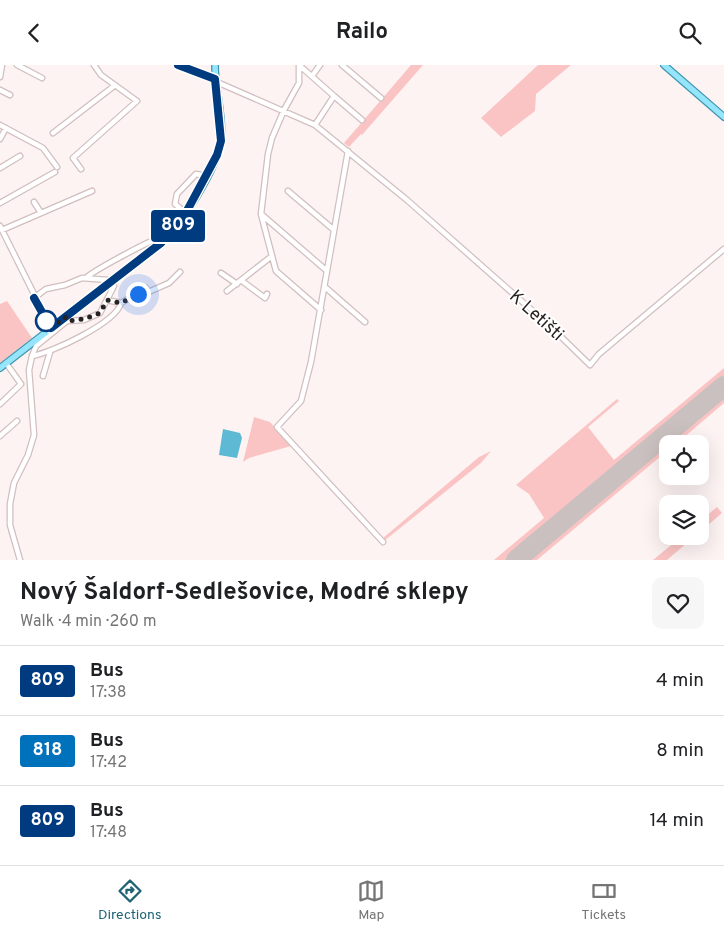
<!DOCTYPE html>
<html lang="en">
<head>
<meta charset="utf-8">
<style>
  :root { --surface:#fff; --page:#f6f6f6; --text:#202124; --muted:#757577; --line:#e0e0e0; --accent:#1f6375 }
  body { margin:0; font-family:Overpass,sans-serif; background:var(--page); color:var(--text); height:100vh; display:flex; flex-direction:column; font-size:19px; white-space:nowrap }
  * { box-sizing:border-box; margin:0 }
  p { font-size:16px; color:var(--muted) }
  .icon { flex:none; width:28px; height:28px; fill:none; stroke:currentColor; stroke-width:2; stroke-linecap:round; stroke-linejoin:round }
  .map { position:relative; height:495px; overflow:hidden }
  .sheet { display:flex; flex-direction:column; background:var(--surface); flex:1 }
  .sheet>* { flex:none }
  .badge { padding:0 10px; border-radius:4px; font-size:18px; line-height:32px }
  .controls { position:absolute; left:659px; top:370px; display:grid; gap:10px }
  .controls a { display:grid; place-items:center; width:50px; height:50px; border-radius:10px; background:var(--surface); box-shadow:0 5px 20px #0002; font-size:25px }
  .you { position:absolute; width:25px; height:25px; margin:-12px; border:4px solid #fff; border-radius:50%; background:#1a73e8; box-shadow:0 0 0 8px #1a73e833 }
  .map>.badge { position:absolute; translate:-50% -50%; box-shadow:0 0 0 2px #fff }
  .round { display:grid; place-items:center; flex:none; width:52px; height:52px; border-radius:10px; background:var(--page) }
  .head { display:flex; align-items:center; justify-content:space-between; height:85px; padding:0 20px }
  h1 { font-size:24px; font-weight:700; line-height:38px }
  ul { padding:0; list-style:none }
  li { display:flex; align-items:center; gap:15px; height:70px; padding:0 20px; border-top:1px solid var(--line) }
  li div { flex:1 }
  li b { display:block; font-size:19px }
  li em { font-style:normal }
  li .badge { min-width:55px; font-weight:700; text-align:center }
  header { display:flex; justify-content:space-between; align-items:center; height:65px; padding:0 20px; background:var(--surface); font-size:22px; font-weight:700 }
  .tab-bar { display:flex; justify-content:space-around; align-items:center; height:70px; border-top:1px solid var(--line); background:var(--surface); font-size:14px; color:var(--muted) }
  .tab-bar a { display:grid; justify-items:center; gap:2px }
  .tab-bar .selected { color:var(--accent) }
  .map>svg:first-child { display:block }
  .green { fill:#fbc4c4 }
  .water { fill:#5ebad4 }
  .lines { fill:none; stroke-linecap:round; stroke-linejoin:round }
  .runway { stroke:#cac0c0; stroke-width:20 }
  .minor-casing { stroke:#d1bfbf; stroke-width:7 }
  .major-casing { stroke:#4297ae; stroke-width:8 }
  .minor { stroke:#fff; stroke-width:4.5 }
  .major { stroke:#95e6fc; stroke-width:5.5 }
  .line-casing { stroke:#fff; stroke-width:11 }
  .line { stroke:#003b80; stroke-width:8 }
  .walk { stroke:#292222; stroke-width:5; stroke-dasharray:0 9 }
  .stop-dot { fill:#fff; stroke:#003b80; stroke-width:2.5 }
  .labels { text-anchor:middle; stroke-width:4; stroke-linejoin:round; paint-order:stroke }
  .street-label { font-size:18px; fill:#292222; stroke:#fff }
</style>
</head>
<body>
<header><svg class="icon" aria-label="back" viewBox="0 0 24 24"><path d="M15 5l-7 7 7 7"/></svg>Railo<svg class="icon" aria-label="search" viewBox="0 0 24 24"><circle cx="10" cy="10" r="6"/><path d="M15 15l6 6"/></svg></header>
<div class="map">
<svg width="724" height="495" viewBox="0 0 724 495">
  <rect width="100%" height="100%" fill="#fef3f3"/>
  <path class="green" d="M411,0H423L362,70L361,69L349,82L344,78Z
    M538,0H571L536,29L535,46L501,72L481,53Z
    M7,236L32,273L0,298V239Z
    M724,303V338L676,379H668L667,386L537,495H494L544,453L529,429L516,420L617,334L619,336L588,362L614,395Z
    M254,352L270,357L299,389L291,381L249,393L243,397Z
    M491,386L481,398L384,476L383,473L479,392Z
    M717,442L722,448L700,467V456Z
    M682,471H695L667,495H653Z"/>
  <path class="water" d="M223,364L240,368L242,373L237,393L219,390Z"/>
  <g class="lines">
    <path class="runway" d="M516,495L724,321"/>
    <g class="minor-casing">
      <path id="minor" d="M17,0L42,13
        M178,0L315,60L407,135L551,262L590,300L599,289L724,184
        M299,0L334,31L315,60
        M342,0L381,33
        M312,11L320,0
        M0,12L2,0
        M0,25L10,30
        M334,31L362,55
        M0,60L43,83L57,102
        M53,68L114,21
        M0,74L6,63
        M348,86L311,297L301,336L277,362L383,477
        M0,103L20,91
        M81,104L73,93L137,36L101,10L94,0
        M288,126L334,165
        M34,137L41,148
        M0,138L55,107
        M186,148L175,139L177,129L196,109L206,111
        M261,149L327,206
        M0,161L51,263
        M2,165L92,126
        M272,191L276,206L321,245
        M221,208L237,219
        M86,213C91,207 152,174 160,173L164,176
        M242,216L265,233L267,229
        M325,222L365,257
        M227,226L272,191L261,149L268,89L272,73L284,45L299,18V0
        M146,228L169,218L180,207
        M121,238L146,223
        M32,291C51,288 116,258 121,238L107,235
        M43,311L50,287
        M0,339L21,319L6,298
        M0,371L17,356
        M20,495L10,460V439L14,418L28,390L34,370L29,305L32,291L36,281L67,256L84,255L100,248L114,221L108,215L82,213L65,220L46,224L34,233"/>
    </g>
    <g class="major-casing">
      <path id="major" d="M664,0L724,52
        M0,303L161,178C181,162 218,101 221,76C224,53 215,24 215,0"/>
    </g>
    <use href="#minor" class="minor"/>
    <use href="#major" class="major"/>
  </g>
  <g class="lines">
    <g class="line-casing">
      <path id="line" d="M34,233L51,263L161,178L182,155L217,90L221,76L215,14L178,0"/>
    </g>
    <use href="#line" class="line"/>
    <path class="walk" d="M46,256L51,263L65,252L67,256L84,254L100,248L107,235L121,238L138,229"/>
  </g>
  <circle class="stop-dot" cx="46" cy="256" r="10"/>
  <g class="labels">
    <g class="street-label">
      <text transform="translate(537 250) rotate(42)" y="6">K Letišti</text>
    </g>
  </g>
</svg>
<div class="controls">
<a><svg class="icon" aria-label="locate" viewBox="0 0 24 24"><circle cx="12" cy="12" r="6"/><path d="M12 2v4M12 18v4M2 12h4M18 12h4"/></svg></a>
<a><svg class="icon" aria-label="layers" viewBox="0 0 24 24"><path d="M12 4l9 5-9 5-9-5zM3 14l9 5 9-5"/></svg></a>
</div>
<div class="you" style="left:138px;top:229px"></div>
<b class="badge" style="left:178px;top:161px;background:#003b80;color:#fff">809</b>
</div>
<section class="sheet">
<div class="head"><div><h1>Nový Šaldorf-Sedlešovice, Modré sklepy</h1><p>Walk · 4 min · 260 m</p></div><a class="round"><svg class="icon" aria-label="heart" viewBox="0 0 24 24"><path d="M12 20l-8-8c-3-5 5-10 8-4 3-6 11-1 8 4z"/></svg></a></div>
<ul>
<li><span class="badge" style="background:#003b80;color:#fff">809</span><div><b>Bus</b><p>17:38</p></div><em>4 min</em></li>
<li><span class="badge" style="background:#0072bc;color:#fff">818</span><div><b>Bus</b><p>17:42</p></div><em>8 min</em></li>
<li><span class="badge" style="background:#003b80;color:#fff">809</span><div><b>Bus</b><p>17:48</p></div><em>14 min</em></li>
</ul>
</section>
<nav class="tab-bar">
<a class="selected"><svg class="icon" aria-label="directions" viewBox="0 0 24 24"><path d="M12 3l9 9-9 9-9-9zM9 14v-3h6M13 9l2 2-2 2"/></svg>Directions</a>
<a><svg class="icon" aria-label="map" viewBox="0 0 24 24"><path d="M3 6l6-2 6 2 6-2v14l-6 2-6-2-6 2zM9 4v14M15 6v14"/></svg>Map</a>
<a><svg class="icon" aria-label="tickets" viewBox="0 0 24 24"><path d="M3 7h18v10H3zM15 7v10"/></svg>Tickets</a>
</nav>
</body>
</html>
